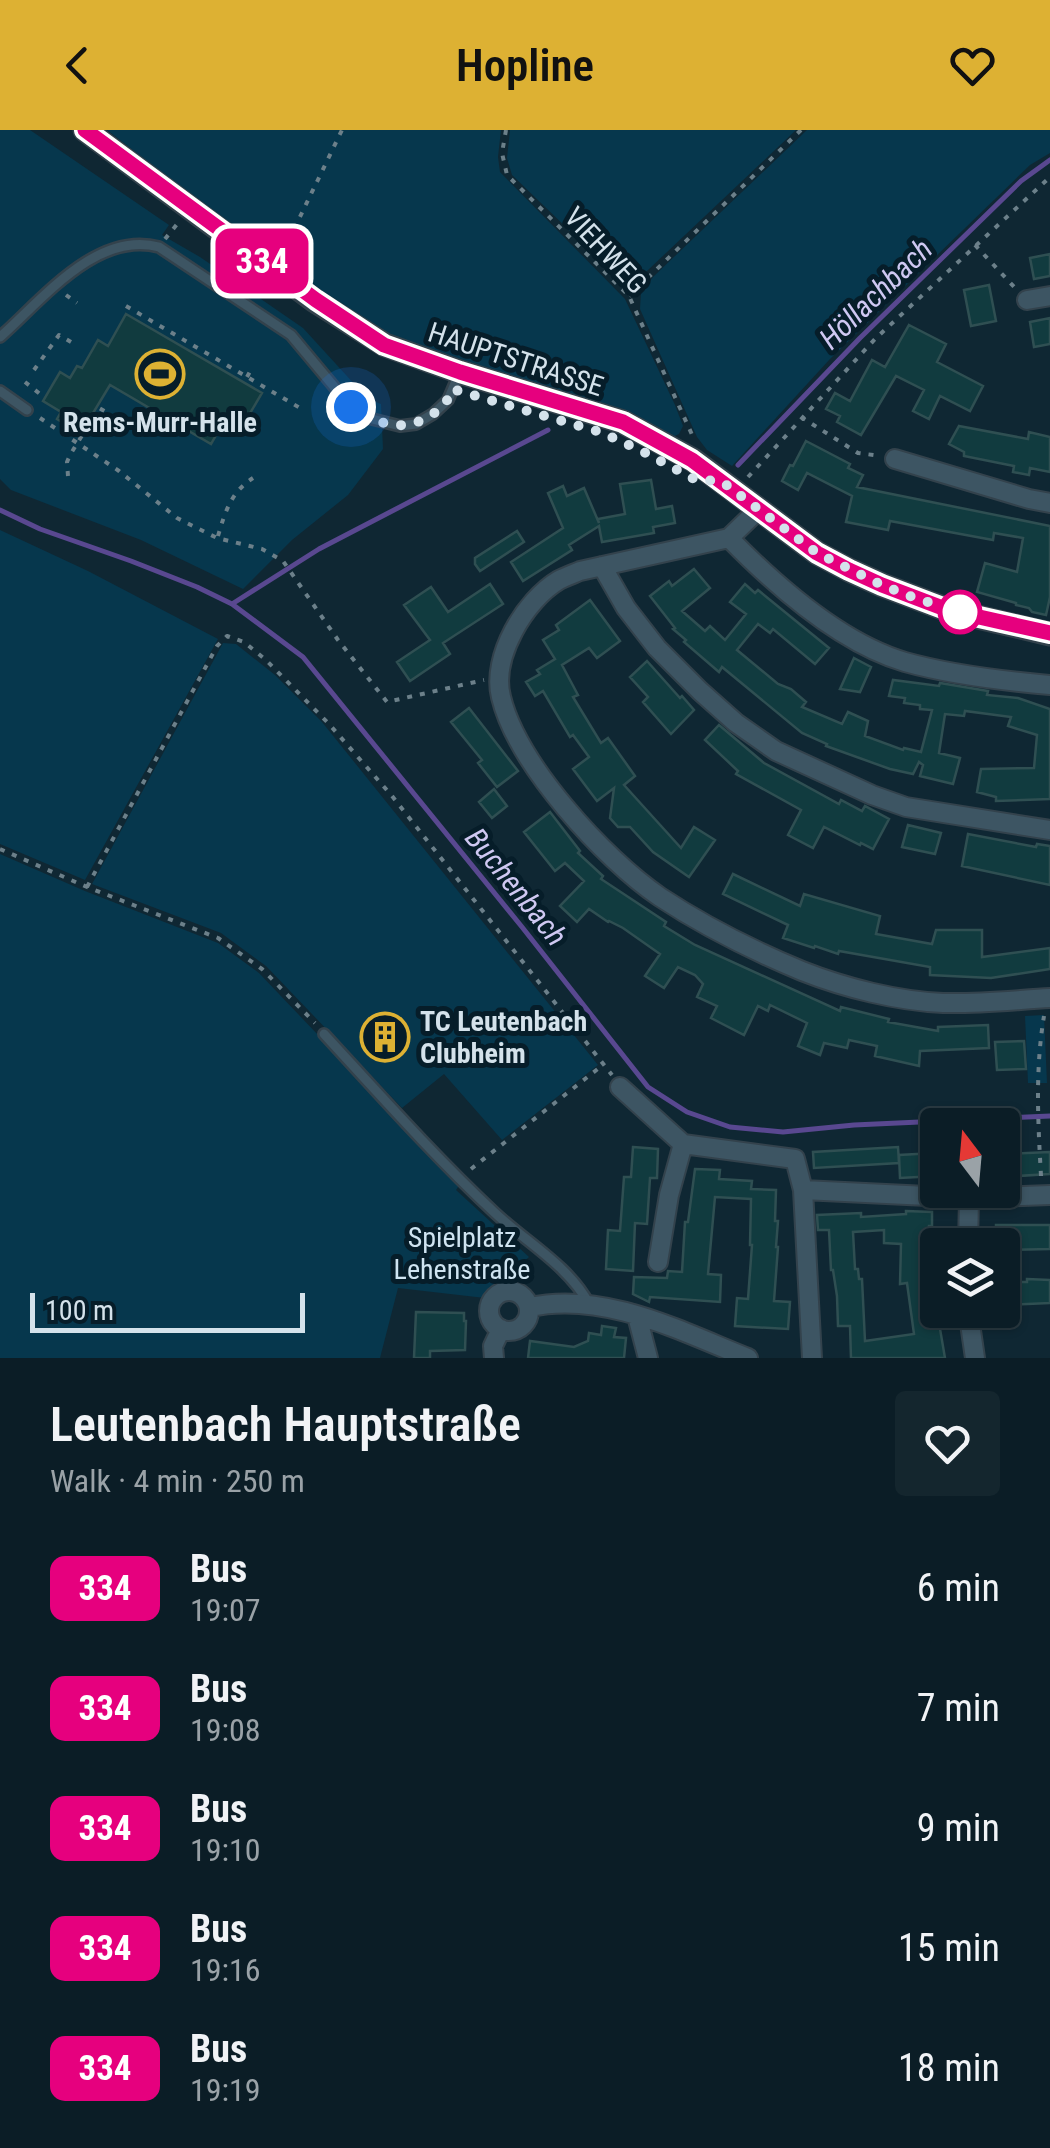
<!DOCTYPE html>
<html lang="en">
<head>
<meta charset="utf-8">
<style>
  :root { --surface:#0b1d26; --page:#14262e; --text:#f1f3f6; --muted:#9aa2a7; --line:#2b3b43; --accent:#ddb133 }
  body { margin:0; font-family:"Roboto Condensed",sans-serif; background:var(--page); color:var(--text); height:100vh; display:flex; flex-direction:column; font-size:38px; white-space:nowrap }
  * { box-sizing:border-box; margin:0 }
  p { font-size:32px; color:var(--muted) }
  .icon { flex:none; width:55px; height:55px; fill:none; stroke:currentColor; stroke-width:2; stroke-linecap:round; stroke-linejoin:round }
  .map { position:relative; height:1228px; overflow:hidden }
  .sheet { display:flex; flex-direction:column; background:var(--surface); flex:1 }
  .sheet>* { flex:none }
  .badge { padding:0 20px; border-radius:15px; font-size:35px; line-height:65px }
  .needle { width:65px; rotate:344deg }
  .tools { position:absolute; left:920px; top:978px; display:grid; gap:20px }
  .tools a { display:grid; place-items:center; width:100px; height:100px; border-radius:10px; background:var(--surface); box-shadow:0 2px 8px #0004,0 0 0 2px var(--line); font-size:50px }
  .scale { position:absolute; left:30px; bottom:25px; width:275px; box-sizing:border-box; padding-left:10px; border:5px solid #d4e2eb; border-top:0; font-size:28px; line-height:35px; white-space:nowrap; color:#d4e2eb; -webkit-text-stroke:8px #061d29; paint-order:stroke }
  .you { position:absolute; width:50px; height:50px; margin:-25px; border:8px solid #fff; border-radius:50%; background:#1a73e8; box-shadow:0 0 0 15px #1a73e833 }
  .map>.badge { position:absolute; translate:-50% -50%; box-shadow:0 0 0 5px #fff }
  .round { display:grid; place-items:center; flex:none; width:105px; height:105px; border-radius:10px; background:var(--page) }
  .overview { display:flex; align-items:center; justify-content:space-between; height:170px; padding:0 50px }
  h1 { font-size:48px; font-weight:600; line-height:75px }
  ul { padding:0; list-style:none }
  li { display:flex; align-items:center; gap:30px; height:120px; padding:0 50px }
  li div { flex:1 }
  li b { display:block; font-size:38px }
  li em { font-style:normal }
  li .badge { min-width:110px; font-weight:700; text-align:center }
  header { display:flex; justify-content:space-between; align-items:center; height:130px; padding:0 50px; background:var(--accent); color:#111; font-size:45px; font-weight:600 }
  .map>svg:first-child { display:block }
  .green { fill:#06374d }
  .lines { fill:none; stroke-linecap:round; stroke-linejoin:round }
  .stream { stroke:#594890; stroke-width:5 }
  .building { fill:#113b3f; stroke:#2f4f52; stroke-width:2.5; fill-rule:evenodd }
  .service-casing { stroke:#33424c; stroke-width:14 }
  .minor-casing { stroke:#33424c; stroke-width:22 }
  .tertiary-casing { stroke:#33424c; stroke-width:25 }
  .path { stroke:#6c808a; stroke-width:4; stroke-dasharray:5 8; stroke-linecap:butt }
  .service { stroke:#3d5563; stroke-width:9 }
  .minor { stroke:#3d5563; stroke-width:18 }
  .tertiary { stroke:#3d5563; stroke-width:20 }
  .line-casing { stroke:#fff; stroke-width:22 }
  .line { stroke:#e6007e; stroke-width:15 }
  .walk { stroke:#d4e2eb; stroke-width:10; stroke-dasharray:0 18 }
  .stop-dot { fill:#fff; stroke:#e6007e; stroke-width:5 }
  .labels { text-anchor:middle; stroke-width:10; stroke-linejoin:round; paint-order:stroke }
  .street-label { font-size:28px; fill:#d4e2eb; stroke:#061d29 }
  .poi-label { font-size:28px; font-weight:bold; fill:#d4e2eb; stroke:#061d29 }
  .park-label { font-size:28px; fill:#cfe4f1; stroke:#061d29 }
  .water-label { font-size:30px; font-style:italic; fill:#cfc8f2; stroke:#061d29 }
</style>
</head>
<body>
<header><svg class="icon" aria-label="back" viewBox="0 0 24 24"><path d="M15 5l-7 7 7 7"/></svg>Hopline<svg class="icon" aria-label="heart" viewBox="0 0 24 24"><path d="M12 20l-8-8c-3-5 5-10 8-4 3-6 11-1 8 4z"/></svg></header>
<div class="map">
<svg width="1050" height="1228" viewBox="0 0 1050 1228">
  <rect width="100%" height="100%" fill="#0f2733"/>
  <path class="green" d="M0,0H30L169,95L162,105L200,127L303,198L368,269L381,274L383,319L348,365L292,410L243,459L141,410L11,360L0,349Z
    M107,0H501L498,27L500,42L625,169L675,275L683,296L679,304L675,306H669L621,284L443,228L387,204L353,185L245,107Z
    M510,0H796L629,158L512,45L507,28Z
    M807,0H1050V23L1030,35L830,229L732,336L707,320L697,307L640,179L641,162L653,147Z
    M0,400L88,441L218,509L85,750L0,714Z
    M223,513L236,514L275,545L322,592L598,935L502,1010L444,944L402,978L266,836L221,803L92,754Z
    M0,724L85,761L218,813L259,843L460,1054L456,1060L529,1127L485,1168L398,1158L380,1228H0Z
    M1044,885L1047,953H1028L1025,886Z"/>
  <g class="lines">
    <path class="stream" d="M738,335L860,208L1021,51L1050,30
      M0,380L40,399L131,431L197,457L232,474L303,527L522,797L648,957L687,982L730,997L783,1002L854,995L1050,986
      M232,474L319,419L548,300"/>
  </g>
  <path class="building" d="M1050,124V146L1034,149L1030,128Z
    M989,155L996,191L971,196L964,160Z
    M126,184L262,263L246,290L230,281L211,314L110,255L81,303L57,289L61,282L43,271L60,242L70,248L77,236L82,238L98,210L108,216Z
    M1050,188V214L1034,217L1030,192Z
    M909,195L946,214L937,232L983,256L970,281L940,266L929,289L913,281L924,260L896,246L861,305L837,292L840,286L826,279L835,263L850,271L872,230L885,237Z
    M959,296L1028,309L1029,302L1050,307V342L1030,338L1029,345L1013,342L1014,336L964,326V322L949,314Z
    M806,311L850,334L848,338L863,345L857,357L1050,396V467L1046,485L1032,482L1029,478L1016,475V473L977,462L985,433L1017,442L1023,408L994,403L993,410L890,391L888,400L846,392L852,366L807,343L798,360L782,351L790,335L793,336Z
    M651,350L656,379L672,376L675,393L653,397L654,403L602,412L599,396L569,415L572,420L523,451L511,432L563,398L548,363L563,356L567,366L584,358L599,393L598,389L625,384L620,354Z
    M517,401L524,412L480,441L475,434V428Z
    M694,439L710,458L682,481L705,501L710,496L725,510L746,484L730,472L745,454L755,463L758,460L829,518L815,534L773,499L770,503L758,494L737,520L778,554L791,559L806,572L802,577L842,594L848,582L868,591L865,606L903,620L904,618L921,622L932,580L920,579V575L904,573L905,568L889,566L893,550L939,556L940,553L988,561L987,565L1018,568L1050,579V669L996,671V667L977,662L981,639L1034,638L1037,605L1008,596L1011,587L965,581L964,586L945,584L939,623L960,628L953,654L920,646L923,635L919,632L913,644L890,639L826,616L827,614L802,603L722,537L719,542L684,512L686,510L673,499L675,498L650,466L669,451L672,456Z
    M490,454L503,474L443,513L450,524L410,551L397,532L430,510L404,475L431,457L448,482Z
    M590,470L620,511L597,528L589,518L562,535L578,565L573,567L601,613L608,608L635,646L624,655L681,718L694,697L715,710L689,747L653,722L630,697H618L610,688L614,658L597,671L573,639L589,627L573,605L570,607L543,561L535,566L526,552L540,544L537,540L555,529L543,510L559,500L556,495Z
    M854,528L871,537L860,562L840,559Z
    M647,531L680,568L682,566L694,580L671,604L643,572L648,567L630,547Z
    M469,578L518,641L497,657L478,633L482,630L451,592Z
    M719,595L764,633L839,674L841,670L862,681L865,676L889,689L873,719L861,713L860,715L824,697L813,718L788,705L801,680L736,644L738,641L705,610Z
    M494,659L507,676L492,688L479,672Z
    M550,682L580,721L578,723L603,746L601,749L666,792L664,796L695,815L840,881L841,877L889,889L888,892L938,901V897L988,895L989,918L920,921L919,936L875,926L877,916L849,910L847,918L824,913L820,925L798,916L807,893L770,875L768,881L758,876L744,905L711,888L717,876L697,867L703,854L695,845L678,837L664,858L645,846L660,824L623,798L609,791L608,792L589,779L577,792L560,776L584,751L565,733L555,741L524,702Z
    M908,695L941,703L935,724L902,717Z
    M968,704L1036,717L1037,714L1050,716V755L962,736Z
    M733,744L800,776L804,764L880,786L876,804L932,814L936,800H982V827L1050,818V839L991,848L930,845V837L839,821L838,824L815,816L814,818L783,808L788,795L723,764Z
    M387,887L405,910L382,927L365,904Z
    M1024,911L1026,939L997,940L995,912Z
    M633,1017L658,1019L657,1048H650L647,1094L635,1093L633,1141L606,1139L608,1100L620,1101L624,1047H631Z
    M898,1017L899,1033L814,1038L813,1022Z
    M1050,1022V1044L1002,1047V1024Z
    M935,1023L936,1046L900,1048L899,1025Z
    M695,1039L720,1040L719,1049L752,1051L751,1059L776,1060L775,1091H778L776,1117H778L774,1171L790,1172L788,1199L735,1196L737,1168L748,1169L752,1115H750L751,1069L715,1067L708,1144L721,1145L720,1172L650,1167L649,1172L633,1164L634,1147L667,1148L668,1141L682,1142L685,1092H688Z
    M906,1081L932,1082V1096H929L928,1153L932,1152L945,1228H851L850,1196H838L837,1166L833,1140H831L829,1100H818L817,1085L861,1083V1087L906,1084ZM884,1100V1113L901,1114L900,1154L907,1153L914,1204L865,1211L862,1149H859L858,1139H855L853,1102Z
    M996,1095H1050V1119L1011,1120V1117L996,1115Z
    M1027,1149L1050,1150V1173L1002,1175V1152H1027Z
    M416,1182L464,1183V1191H466L465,1220L430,1221V1228H414Z
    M602,1196L616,1198L614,1207L626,1208L624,1228H528L530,1211L574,1217L588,1211L589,1203L601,1205Z"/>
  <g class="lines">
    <g class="service-casing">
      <path id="service" d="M0,207C42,170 97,100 159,117L291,205L351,277L368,288L400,296L416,294L433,284L448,270L459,244
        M0,261L27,280
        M324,904C380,965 435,1027 495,1083C526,1112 569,1136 589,1174"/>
    </g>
    <g class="minor-casing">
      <path id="minor" d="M1027,170L1050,166
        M895,329L1029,369L1050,373
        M759,379L729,408L580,441C573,444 565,447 559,450C525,470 491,527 501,567C517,634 604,729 660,767C704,796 754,821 802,841C845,858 897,871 943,873C979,874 1015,870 1050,868
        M729,408C775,455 840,513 905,532C948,544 1004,551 1050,555
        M602,436L626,478L657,518L700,561L736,593L776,621L872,665L906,677L1050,700
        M620,957L683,1014L795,1029L803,1060L969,1068L1050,1065
        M803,1060L812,1228
        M968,1115L969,1068
        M658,1132L669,1065L683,1014
        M489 1181a20 20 0 1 1 40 0a20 20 0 1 1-40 0Z
        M530,1177C604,1161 680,1201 748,1228
        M968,1180L975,1228
        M637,1186L648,1228
        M494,1228L493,1216L501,1199"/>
    </g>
    <g class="tertiary-casing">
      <path id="tertiary" d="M85,0L315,171L385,215L460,242L623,292L693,330L817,423L849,440L882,455L948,480L1050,504"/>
    </g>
    <path class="path" d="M506,0L502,23L507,45L629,166L694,309
      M165,109L178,93
      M975,115L1017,160
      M283,122L342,0
      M66,165L77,173
      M629,166L801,0
      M126,176L300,278
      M34,240L59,205L71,212
      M247,247L253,236
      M25,252L45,268
      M801,287L858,323L881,326
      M40,288L119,341L177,388L217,408L262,419L283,431L338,510L387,572L484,550
      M68,346L67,332L70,325L99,278L106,282
      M748,347L875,209L1050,47
      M218,406C225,382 231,362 253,348
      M0,719L87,757L218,808L262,839L315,893
      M87,757L217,516L227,506L244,512L266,530L329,594L392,666L612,945
      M471,1039L604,934
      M1041,1046C1038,992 1035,940 1044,886"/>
    <use href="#service" class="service"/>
    <use href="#minor" class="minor"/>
    <use href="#tertiary" class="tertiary"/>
  </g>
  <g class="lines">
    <g class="line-casing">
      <path id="line" d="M85,0L316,170L384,215L460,242L623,292L692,330L817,423L849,440L882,455L948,480L1050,503"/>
    </g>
    <use href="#line" class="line"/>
    <path class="walk" d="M351,277C374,292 400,303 426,288C439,281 448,273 452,259L600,302L640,320L696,350L721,351L817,423L882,455L915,468L967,484L960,482"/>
  </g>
  <defs>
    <g id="stadium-ring" transform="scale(2.5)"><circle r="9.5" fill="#061d29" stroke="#ddb133" stroke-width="1.5"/><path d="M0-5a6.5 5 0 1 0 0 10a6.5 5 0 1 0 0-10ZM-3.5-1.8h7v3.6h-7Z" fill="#ddb133"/></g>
    <g id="building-ring" transform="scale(2.5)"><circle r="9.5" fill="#061d29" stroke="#ddb133" stroke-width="1.5"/><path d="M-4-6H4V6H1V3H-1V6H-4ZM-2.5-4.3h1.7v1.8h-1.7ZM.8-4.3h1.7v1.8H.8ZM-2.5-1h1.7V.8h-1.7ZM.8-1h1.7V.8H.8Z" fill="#ddb133"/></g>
  </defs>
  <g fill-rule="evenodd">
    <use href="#stadium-ring" x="160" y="244"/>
    <use href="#building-ring" x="385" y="907"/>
  </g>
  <circle class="stop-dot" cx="960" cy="482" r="20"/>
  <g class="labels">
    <g class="street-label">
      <text transform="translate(606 120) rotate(47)" y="10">VIEHWEG</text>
      <text transform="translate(516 229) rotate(18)" y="10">HAUPTSTRASSE</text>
    </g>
    <g class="poi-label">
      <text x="160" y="302">Rems-Murr-Halle</text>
      <text x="420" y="901" text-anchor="start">TC Leutenbach<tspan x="420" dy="32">Clubheim</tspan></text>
    </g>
    <g class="park-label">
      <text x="462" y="1117">Spielplatz<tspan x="462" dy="32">Lehenstraße</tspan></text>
    </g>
    <g class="water-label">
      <text transform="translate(876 164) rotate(-44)" y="10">Höllachbach</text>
      <text transform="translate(516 757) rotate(51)" y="10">Buchenbach</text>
    </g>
  </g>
</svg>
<div class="tools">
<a><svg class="needle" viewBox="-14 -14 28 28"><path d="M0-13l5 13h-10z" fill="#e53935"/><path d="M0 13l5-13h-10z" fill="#9aa2a7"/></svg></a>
<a><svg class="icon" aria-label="layers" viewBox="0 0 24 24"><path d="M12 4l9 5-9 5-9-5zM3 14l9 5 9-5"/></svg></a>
</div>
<div class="scale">100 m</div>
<div class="you" style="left:351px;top:277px"></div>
<b class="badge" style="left:262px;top:131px;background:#e6007e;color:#fff">334</b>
</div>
<section class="sheet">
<div class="overview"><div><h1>Leutenbach Hauptstraße</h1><p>Walk · 4 min · 250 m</p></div><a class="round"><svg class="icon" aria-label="heart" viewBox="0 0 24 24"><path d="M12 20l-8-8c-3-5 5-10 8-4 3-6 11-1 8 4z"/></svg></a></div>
<ul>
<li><span class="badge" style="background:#e6007e;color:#fff">334</span><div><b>Bus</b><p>19:07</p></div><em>6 min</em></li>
<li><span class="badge" style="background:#e6007e;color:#fff">334</span><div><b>Bus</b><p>19:08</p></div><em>7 min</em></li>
<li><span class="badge" style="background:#e6007e;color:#fff">334</span><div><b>Bus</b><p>19:10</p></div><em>9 min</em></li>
<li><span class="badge" style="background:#e6007e;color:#fff">334</span><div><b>Bus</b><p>19:16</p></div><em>15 min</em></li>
<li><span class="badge" style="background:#e6007e;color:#fff">334</span><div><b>Bus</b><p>19:19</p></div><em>18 min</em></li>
</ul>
</section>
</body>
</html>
